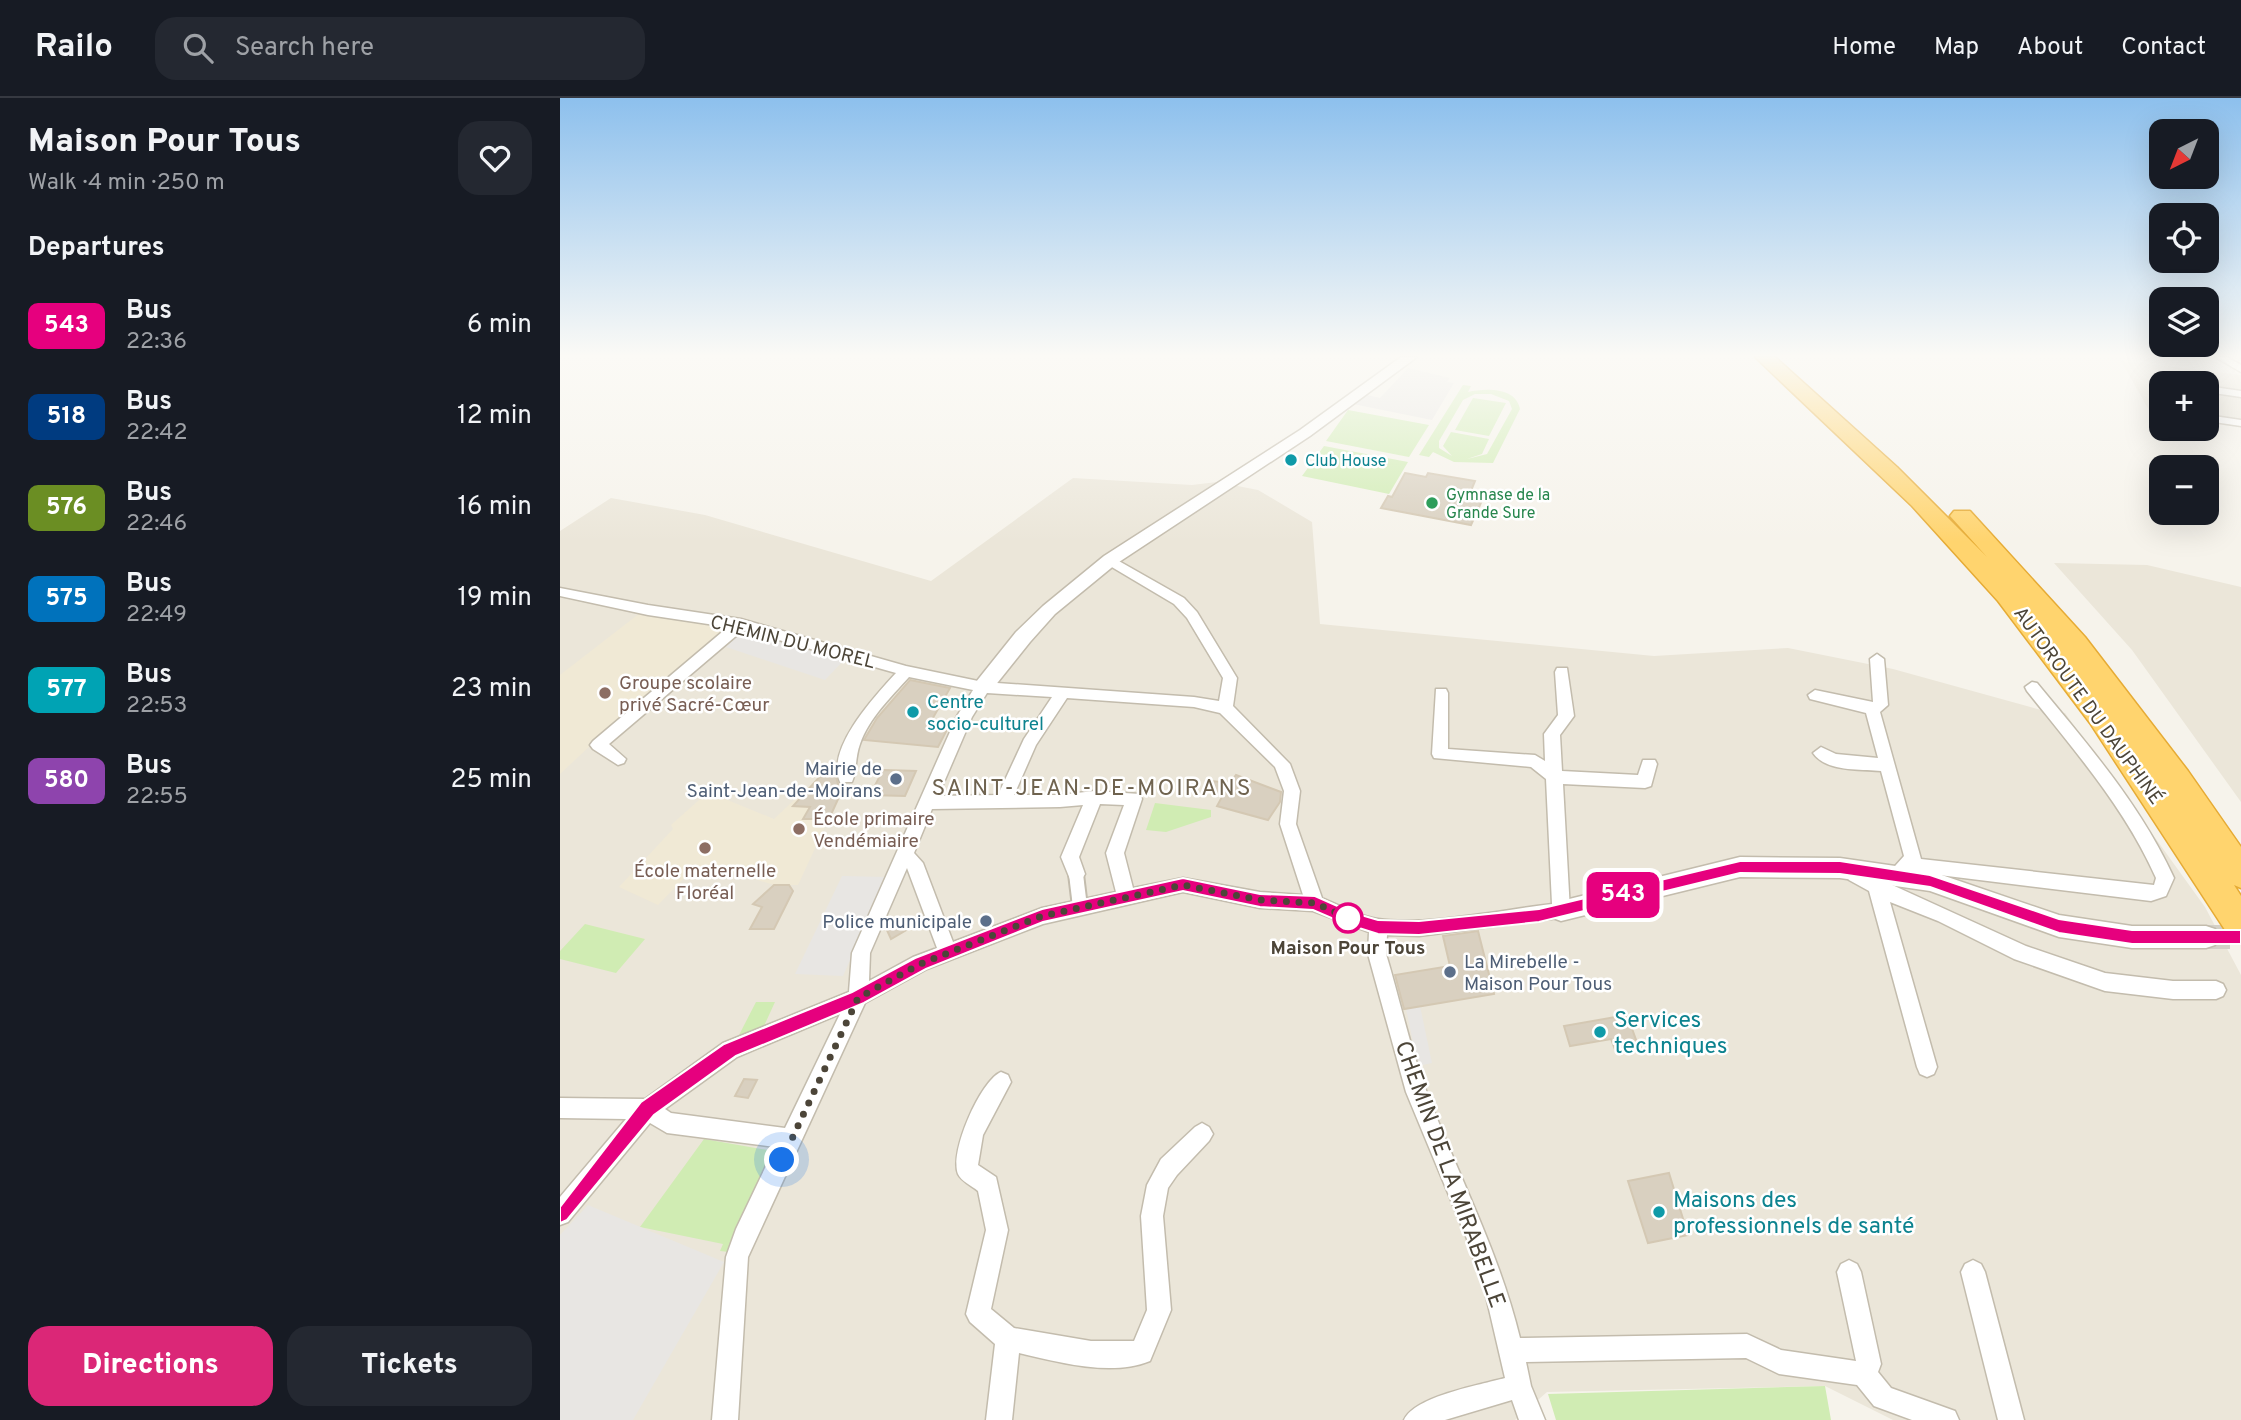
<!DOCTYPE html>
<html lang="en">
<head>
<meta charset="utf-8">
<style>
  :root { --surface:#171b24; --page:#242831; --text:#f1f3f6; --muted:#9ea1a6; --line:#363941; --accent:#db2777 }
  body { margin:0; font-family:Overpass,sans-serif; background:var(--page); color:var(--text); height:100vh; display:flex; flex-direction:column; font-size:26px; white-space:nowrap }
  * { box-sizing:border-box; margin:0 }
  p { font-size:23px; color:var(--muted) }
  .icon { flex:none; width:38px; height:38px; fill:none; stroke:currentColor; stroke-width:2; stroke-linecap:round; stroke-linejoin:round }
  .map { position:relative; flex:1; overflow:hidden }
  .side { display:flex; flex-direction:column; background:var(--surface); width:560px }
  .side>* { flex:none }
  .badge { padding:0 14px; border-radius:10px; font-size:24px; line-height:46px }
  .needle { width:46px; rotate:222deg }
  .buttons { position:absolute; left:1589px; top:21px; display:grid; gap:14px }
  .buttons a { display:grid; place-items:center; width:70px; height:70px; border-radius:14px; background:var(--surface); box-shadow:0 7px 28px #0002; font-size:35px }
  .you { position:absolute; width:35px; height:35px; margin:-18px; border:5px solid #fff; border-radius:50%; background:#1a73e8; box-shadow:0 0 0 10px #1a73e833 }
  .map>.badge { position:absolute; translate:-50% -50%; box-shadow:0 0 0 4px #fff }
  h2 { padding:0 28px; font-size:26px; line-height:63px }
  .round { display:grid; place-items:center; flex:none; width:74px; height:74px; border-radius:21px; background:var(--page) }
  .summary { display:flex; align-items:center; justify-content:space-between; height:119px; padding:0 28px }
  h1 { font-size:33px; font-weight:800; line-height:52px }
  .cta { display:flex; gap:14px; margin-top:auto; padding:14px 28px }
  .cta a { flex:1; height:80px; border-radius:21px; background:var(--accent); color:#fff; font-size:28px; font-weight:800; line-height:80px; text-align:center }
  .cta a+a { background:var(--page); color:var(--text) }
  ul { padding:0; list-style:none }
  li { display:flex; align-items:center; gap:21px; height:91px; padding:0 28px }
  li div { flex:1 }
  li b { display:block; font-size:26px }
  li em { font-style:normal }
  li .badge { min-width:77px; font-weight:700; text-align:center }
  header { display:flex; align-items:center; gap:42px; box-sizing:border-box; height:98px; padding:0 35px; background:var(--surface); border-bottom:2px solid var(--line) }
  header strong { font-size:33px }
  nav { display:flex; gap:38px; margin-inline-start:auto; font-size:24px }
  .search { width:490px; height:63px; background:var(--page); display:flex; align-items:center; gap:18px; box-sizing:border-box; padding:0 24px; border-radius:21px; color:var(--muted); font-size:26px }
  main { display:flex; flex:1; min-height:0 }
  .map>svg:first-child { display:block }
  .residential { fill:#ebe6d9 }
  .education { fill:#f0e9d5 }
  .green { fill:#d0ecb3; fill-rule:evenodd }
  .parking { fill:#e8e6e3 }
  .building { fill:#d9d0c0; stroke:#d4c8b3; stroke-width:2 }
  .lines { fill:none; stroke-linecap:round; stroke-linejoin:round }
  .tertiary-tunnel { stroke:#d4d0c7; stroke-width:24; stroke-dasharray:24 12; stroke-linecap:butt }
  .pedestrian-casing { stroke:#c3bcad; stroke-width:4 }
  .minor-casing { stroke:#c3bcad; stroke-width:3 }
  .tertiary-casing { stroke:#c3bcad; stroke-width:3 }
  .motorway-casing { stroke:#e6ab35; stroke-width:3 }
  .pedestrian { fill:#fff; fill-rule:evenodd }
  .minor { fill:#fff; fill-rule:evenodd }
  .tertiary { fill:#fff; fill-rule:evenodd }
  .motorway { fill:#ffd46e; fill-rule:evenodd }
  .line { fill:#e6007e; stroke:#fff; stroke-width:2 }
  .walk { stroke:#4c4538; stroke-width:7; stroke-dasharray:0 12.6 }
  .culture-dot { fill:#0f9aa8; stroke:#fff; stroke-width:2.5 }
  .leisure-dot { fill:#2e9e5b; stroke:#fff; stroke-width:2.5 }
  .education-dot { fill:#8d6e63; stroke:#fff; stroke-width:2.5 }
  .service-dot { fill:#5c6f8a; stroke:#fff; stroke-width:2.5 }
  .stop-dot { fill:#fff; stroke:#e6007e; stroke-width:3.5 }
  .labels { text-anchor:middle; stroke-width:5; stroke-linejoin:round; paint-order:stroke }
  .far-culture-label { font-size:16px; fill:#0d838f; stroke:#fff; text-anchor:start }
  .far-leisure-label { font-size:16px; fill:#27864d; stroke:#fff; text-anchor:start }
  .street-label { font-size:19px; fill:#4c4538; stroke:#fff }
  .education-label { font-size:19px; fill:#785e54; stroke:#fff; text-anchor:start }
  .culture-label { font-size:19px; fill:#0d838f; stroke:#fff; text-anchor:start }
  .service-label { font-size:19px; fill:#4e5e75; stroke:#fff; text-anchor:end }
  .stop-label { font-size:19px; font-weight:bold; fill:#4c4538; stroke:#fff }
  .quarter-label { font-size:23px; letter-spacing:2px; fill:#6f634f; stroke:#fff }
  .near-culture-label { font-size:23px; fill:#0d838f; stroke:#fff; text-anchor:start }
  .near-street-label { font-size:23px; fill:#4c4538; stroke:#fff }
</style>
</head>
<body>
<header>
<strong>Railo</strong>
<div class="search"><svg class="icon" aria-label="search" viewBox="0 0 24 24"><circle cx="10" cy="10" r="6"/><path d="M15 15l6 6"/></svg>Search here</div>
<nav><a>Home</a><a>Map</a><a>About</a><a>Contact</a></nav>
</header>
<main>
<section class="side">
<div class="summary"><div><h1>Maison Pour Tous</h1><p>Walk · 4 min · 250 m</p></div><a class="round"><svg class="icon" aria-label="heart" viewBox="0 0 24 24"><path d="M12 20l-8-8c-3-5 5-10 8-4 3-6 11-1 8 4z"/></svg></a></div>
<h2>Departures</h2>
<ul>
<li><span class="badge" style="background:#e6007e;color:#fff">543</span><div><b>Bus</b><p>22:36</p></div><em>6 min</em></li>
<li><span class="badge" style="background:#003b80;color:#fff">518</span><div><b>Bus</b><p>22:42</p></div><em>12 min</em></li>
<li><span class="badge" style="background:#6b8e23;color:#fff">576</span><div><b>Bus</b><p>22:46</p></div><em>16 min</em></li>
<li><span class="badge" style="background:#0072bc;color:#fff">575</span><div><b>Bus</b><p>22:49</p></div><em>19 min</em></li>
<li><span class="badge" style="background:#00a3b4;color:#fff">577</span><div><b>Bus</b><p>22:53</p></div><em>23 min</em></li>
<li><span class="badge" style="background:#8e44ad;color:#fff">580</span><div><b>Bus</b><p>22:55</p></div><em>25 min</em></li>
</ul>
<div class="cta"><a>Directions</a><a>Tickets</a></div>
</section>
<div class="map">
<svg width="1681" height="1322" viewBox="0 0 1681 1322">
  <rect width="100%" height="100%" fill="#f6f3eb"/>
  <path class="residential" d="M1561,263L1681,277V327L1647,322V285H1601V315L1590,314Z
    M513,380L632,387L657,384L698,392L752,424L760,526L1094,558L1228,550L1333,571L1481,612L1505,615L1645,809L1681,877V1322H1333L1265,1288L987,1294L955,1322H0V433L51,400L145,417L371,483Z
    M1494,465L1587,467L1681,489V704L1572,552Z"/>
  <path class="education" d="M80,515L173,528L77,604L0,676V577Z
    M263,675L283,680L284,688L238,787H214L171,774L136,768L98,807L59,789L113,731L111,727L148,694L214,721Z"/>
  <path class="green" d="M903,287L911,288L908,294C926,290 956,289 960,311L933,365L894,364L873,354L869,359L859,357ZM915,296H931L949,303L952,311L927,356L907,361L922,356L929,341L891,334L883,348L892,358L879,350V343L903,302Z
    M913,300L946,305L929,338L895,332Z
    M788,312L869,327L849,359L766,343Z
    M764,348L848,364L829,396L742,378Z
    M595,705L651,712V719L606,734L586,732Z
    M25,826L85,841L56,875L0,861V853Z
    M196,904H215L204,928L178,939Z
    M144,1041L219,1054L169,1154L160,1153L163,1146L80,1129Z
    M1265,1288L1271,1322H996L988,1296Z"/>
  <path class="parking" d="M848,270L890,280L887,284L894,285L872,322L793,306L807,297L820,300Z
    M183,532L285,561L265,582L166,549Z
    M282,778L327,779L283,878L235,876Z
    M860,908L872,965L858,968L846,911Z
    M28,1107L164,1164L73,1322H0V1137Z"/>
  <path class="building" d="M845,375L866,379L868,375L915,383L910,395L924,398L911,427L821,410L828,398L832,399Z
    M350,582L390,590L370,625L390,626L378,649L304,642L317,620Z
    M323,672L356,673L345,698L310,697Z
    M263,675L276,678L278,686L284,688L269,721H243L250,709L233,708Z
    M676,677L721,694L720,704L708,722L657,708L662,699L648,691L652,683L670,685Z
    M214,787H229L233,793L214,831H190L202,809L193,806Z
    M345,821L350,830L331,841L326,830Z
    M918,833L934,896L844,911L835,877L890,868L883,838Z
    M1067,917L1079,950L1056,954L1051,941L1010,948L1004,928Z
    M184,981L197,982L188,1000L175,998Z
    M1109,1075L1128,1137L1088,1145L1068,1083Z"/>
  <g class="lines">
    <path class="tertiary-tunnel" d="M1646,839H1681"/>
    <g class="pedestrian-casing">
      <path id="pedestrian" d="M516,770L521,772L523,776L527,809L525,813L520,815L515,813L513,809L509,776L511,772Z"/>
    </g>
    <g class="minor-casing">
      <path id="minor" d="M1655,259H1667L1681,267V274Z
        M1596,281L1606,283L1607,285H1601V288L1592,286V282Z
        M1647,288L1681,293V299L1647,294Z
        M1647,317L1681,322V328L1647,323Z
        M550,458L624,500L637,514L677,580L673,608L730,666L740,693L736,726L762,800C780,808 799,818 818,821C866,828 942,812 992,806L986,681L971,669L874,660L872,656L876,591H886L888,595V651L975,657L985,663L984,636L998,617L995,574L997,570H1007L1014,618L1000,637L1002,673L1078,677L1083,662H1095L1097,666L1091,688L1085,690L1003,686L1010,813L1007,819L859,838L827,837L826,856C840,902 850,950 867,995C898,1077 939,1154 960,1240L1187,1236L1221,1252L1296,1263L1277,1174L1281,1166L1289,1162L1297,1166L1301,1174L1321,1266L1318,1274L1331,1290L1395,1313L1399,1322H1352L1314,1308L1297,1287L1219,1276L1186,1260L966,1264L971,1288L985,1322H959L952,1302L885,1322H844C855,1298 920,1287 945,1280L925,1194L907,1141L846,994L808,856L809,834L753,813L700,810L623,794L483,826L367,871L305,905L188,1159L178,1322H152L166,1159L176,1131L215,1049L107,1035L90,1025L8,1124L0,1127V1099L66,1021L0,1020V1000L85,1001L163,945L289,894L292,855L397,618L413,592L349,579C331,599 309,620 300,646C295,659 297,673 292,684H280C265,651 315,598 336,575L183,532L49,646L66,661L64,665L58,667L33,651L30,647L33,643L168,529L88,517L0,498V490L88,507L181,521L346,568L423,584L634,599L659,603L663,580L627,520L614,506L545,465L544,462ZM427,595L492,599L464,641L438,697L378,698L412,619ZM507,600L634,609L660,615L715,669L724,693L720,726L743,797L700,794L623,780L573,790L564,755L582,701L580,696L534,693L500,697H454L476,647ZM540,706L564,707L546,755L556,794L482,810L393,844L363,765L354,755L372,711L500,709L523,707L501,759L510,781L516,783L522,781L525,776L519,759ZM347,770L377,850L353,859L309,883L310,855ZM280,916L225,1030L111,1015L105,1011L177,959Z
        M1317,556L1324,561L1328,607L1320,614L1361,761L1594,787L1596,780C1565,710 1514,652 1467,593L1465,589L1472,584L1477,585C1528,647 1580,706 1614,780L1606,798L1591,803L1363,775L1336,784L1330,782L1327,777L1344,758L1321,673C1300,671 1266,674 1253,655L1261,649L1276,656L1318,660L1306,615L1250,601L1248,597L1255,592L1313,604L1310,561Z
        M1295,770L1466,848L1545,875L1613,883H1656L1663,886L1666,892L1663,898L1656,901H1613L1545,893L1454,861L1378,823L1330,804L1377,969L1374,976L1367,979L1360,976L1357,969L1309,793L1289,782L1286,777L1289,772Z
        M441,974L448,977L451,984L423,1037L418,1067L436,1079L448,1132L431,1211L454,1230L531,1243H574L587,1212L581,1118L587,1087L601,1061L635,1029L642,1025L649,1029L653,1036L649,1043L617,1077L608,1090L603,1118L611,1212L590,1263C551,1279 498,1264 459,1255L452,1322H426L435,1246L410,1224L406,1216L426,1132L418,1093C412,1088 401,1083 398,1076C389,1054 421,982 441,974Z
        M1413,1162L1421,1166L1425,1174L1464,1322H1438L1401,1174L1405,1166Z"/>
    </g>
    <g class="tertiary-casing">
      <path id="tertiary" d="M841,259H857L750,338L556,466L495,516L470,544L430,594H416L413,589L416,584L456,534L483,508L544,458L740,332Z
        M1180,759L1280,760L1370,773L1499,817L1572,828H1646L1655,831L1658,839L1655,847L1646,850H1572L1499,839L1370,793L1280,780L1180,779L1001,823L993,820L989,813L993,806L1001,803Z"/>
    </g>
    <g class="motorway-casing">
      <path id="motorway" d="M1195,259H1215L1337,369L1427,459L1390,418L1394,413H1410L1525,539L1628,673L1681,749V790L1674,787L1681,798V842L1669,838L1530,625L1438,503L1352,408Z"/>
    </g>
    <use href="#pedestrian" class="pedestrian"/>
    <use href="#minor" class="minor"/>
    <use href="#tertiary" class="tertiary"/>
    <use href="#motorway" class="motorway"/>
  </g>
  <linearGradient id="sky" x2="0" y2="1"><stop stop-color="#8dc0ed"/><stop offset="0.58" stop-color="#fbfaf6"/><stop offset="1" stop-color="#fbfaf6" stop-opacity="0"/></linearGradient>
  <rect width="1681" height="444" fill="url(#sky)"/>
  <path class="line" d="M1180,763H1280L1370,777L1499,821L1572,832H1681V846H1572L1499,835L1370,789L1280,776L1180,775L979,824L859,837L818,836L783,825L753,812L700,809L623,793L483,824L366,871L304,905L176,958L94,1017L7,1122L0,1125V1109L81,1004L164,946L292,894L355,860L482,811L623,780L700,796L755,798L791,814L818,822L859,823L979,811Z"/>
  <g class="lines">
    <path class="walk" d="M222,1062L298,900L360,866L482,818L623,787L700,802L755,805L788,820"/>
  </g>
  <g class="culture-dot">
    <circle cx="731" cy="362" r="7"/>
    <circle cx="353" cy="614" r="7"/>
    <circle cx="1040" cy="934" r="7"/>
    <circle cx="1099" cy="1114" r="7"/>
  </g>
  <circle class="leisure-dot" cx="872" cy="405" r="7"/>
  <g class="education-dot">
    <circle cx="45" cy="595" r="7"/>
    <circle cx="239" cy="731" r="7"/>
    <circle cx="145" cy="750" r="7"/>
  </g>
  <g class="service-dot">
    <circle cx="336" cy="681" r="7"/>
    <circle cx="426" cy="823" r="7"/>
    <circle cx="890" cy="874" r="7"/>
  </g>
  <circle class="stop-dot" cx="788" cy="820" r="14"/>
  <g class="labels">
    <g class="far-culture-label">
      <text x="745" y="368">Club House</text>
    </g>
    <g class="far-leisure-label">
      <text x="886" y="402">Gymnase de la<tspan x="886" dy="18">Grande Sure</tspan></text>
    </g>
    <g class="street-label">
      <text transform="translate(233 543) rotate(14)" y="7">CHEMIN DU MOREL</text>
      <text transform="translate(1529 607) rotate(54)" y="7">AUTOROUTE DU DAUPHINÉ</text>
    </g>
    <g class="education-label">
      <text x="59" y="591">Groupe scolaire<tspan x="59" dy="22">privé Sacré-Cœur</tspan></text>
      <text x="253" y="727">École primaire<tspan x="253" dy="22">Vendémiaire</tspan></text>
      <text x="145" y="779" text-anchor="middle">École maternelle<tspan x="145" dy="22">Floréal</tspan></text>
    </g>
    <g class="culture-label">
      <text x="367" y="610">Centre<tspan x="367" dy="22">socio-culturel</tspan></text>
    </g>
    <g class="service-label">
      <text x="322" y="677">Mairie de<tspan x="322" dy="22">Saint-Jean-de-Moirans</tspan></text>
      <text x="412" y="830">Police municipale</text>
      <text x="904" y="870" text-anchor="start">La Mirebelle -<tspan x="904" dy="22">Maison Pour Tous</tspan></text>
    </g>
    <g class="stop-label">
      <text x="788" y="856">Maison Pour Tous</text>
    </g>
    <g class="quarter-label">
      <text x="532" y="697">SAINT-JEAN-DE-MOIRANS</text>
    </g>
    <g class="near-culture-label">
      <text x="1054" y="929">Services<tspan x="1054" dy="26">techniques</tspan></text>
      <text x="1113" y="1109">Maisons des<tspan x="1113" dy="26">professionnels de santé</tspan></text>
    </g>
    <g class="near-street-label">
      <text transform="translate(891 1076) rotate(70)" y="8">CHEMIN DE LA MIRABELLE</text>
    </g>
  </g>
</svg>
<div class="buttons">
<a><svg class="needle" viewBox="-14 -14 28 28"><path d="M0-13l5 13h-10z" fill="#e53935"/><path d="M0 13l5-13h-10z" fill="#9ea1a6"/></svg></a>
<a><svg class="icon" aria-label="locate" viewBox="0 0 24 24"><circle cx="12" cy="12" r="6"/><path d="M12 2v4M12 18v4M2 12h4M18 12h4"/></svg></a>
<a><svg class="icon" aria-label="layers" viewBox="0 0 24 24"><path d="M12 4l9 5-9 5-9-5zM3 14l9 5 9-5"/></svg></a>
<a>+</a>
<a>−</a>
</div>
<div class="you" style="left:222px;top:1062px"></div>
<b class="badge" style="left:1063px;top:797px;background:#e6007e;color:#fff">543</b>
</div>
</main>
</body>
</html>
